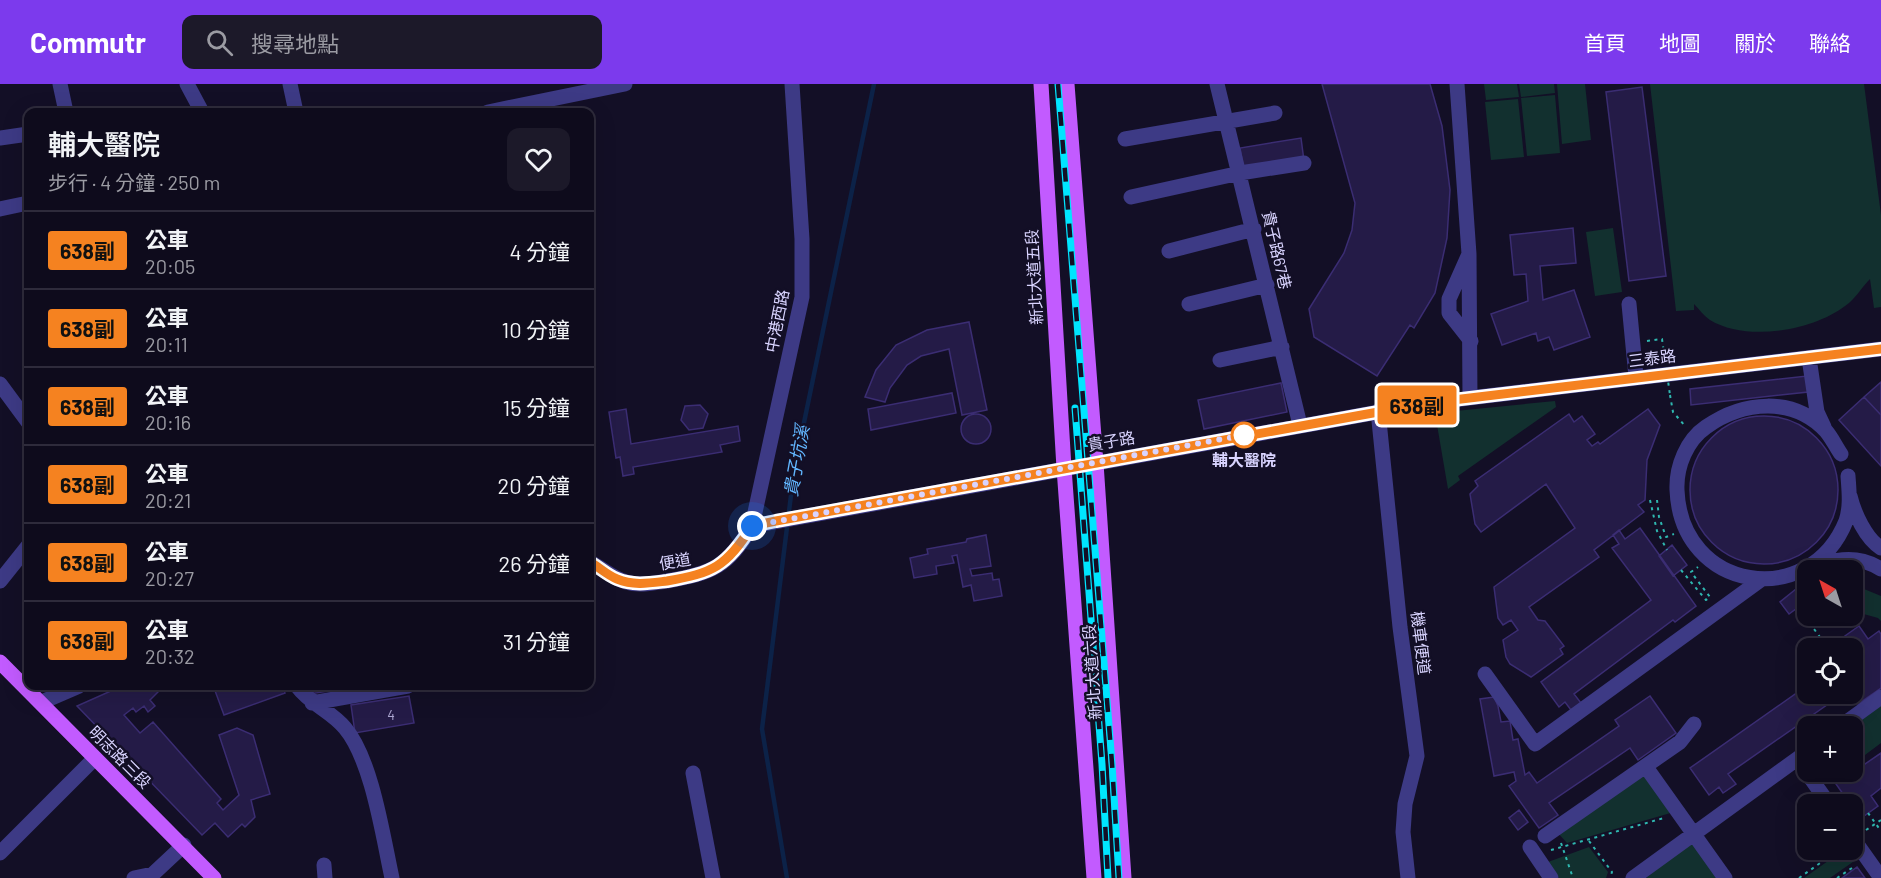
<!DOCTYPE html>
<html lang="zh-TW">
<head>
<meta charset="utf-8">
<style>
  :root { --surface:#0e0b1c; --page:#1c1929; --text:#f1f3f6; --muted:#9b9ba3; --line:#2e2b3b; --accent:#7c3aed }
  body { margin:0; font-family:Barlow,"Noto Sans TC",sans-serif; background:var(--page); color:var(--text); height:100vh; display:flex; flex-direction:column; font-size:22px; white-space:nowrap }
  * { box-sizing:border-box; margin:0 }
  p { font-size:20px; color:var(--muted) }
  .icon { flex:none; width:33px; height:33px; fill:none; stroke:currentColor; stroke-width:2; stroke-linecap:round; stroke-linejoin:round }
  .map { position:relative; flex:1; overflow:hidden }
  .side { position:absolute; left:24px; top:24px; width:570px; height:582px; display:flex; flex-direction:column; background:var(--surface); border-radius:12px; box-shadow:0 6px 24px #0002,0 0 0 2px var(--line) }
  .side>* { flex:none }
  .badge { padding:0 12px; border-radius:4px; font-size:21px; line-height:39px }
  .needle { width:39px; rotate:321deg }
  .controls { position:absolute; left:1797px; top:476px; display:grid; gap:12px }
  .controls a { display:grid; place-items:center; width:66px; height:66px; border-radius:12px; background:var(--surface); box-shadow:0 6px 24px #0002,0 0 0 2px var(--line); font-size:30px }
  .you { position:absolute; width:30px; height:30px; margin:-15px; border:4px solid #fff; border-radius:50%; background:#1a73e8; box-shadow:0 0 0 9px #1a73e833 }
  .map>.badge { position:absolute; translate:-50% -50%; box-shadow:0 0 0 3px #fff }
  .round { display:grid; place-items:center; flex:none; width:63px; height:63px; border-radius:12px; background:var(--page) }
  .overview { display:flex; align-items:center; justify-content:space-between; height:102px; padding:0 24px }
  h1 { font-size:28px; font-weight:600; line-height:45px }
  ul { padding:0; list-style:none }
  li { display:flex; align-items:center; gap:18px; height:78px; padding:0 24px; border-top:2px solid var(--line) }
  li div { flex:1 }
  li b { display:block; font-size:22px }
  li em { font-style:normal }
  li .badge { min-width:66px; font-weight:700; text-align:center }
  header { display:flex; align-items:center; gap:36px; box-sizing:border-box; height:84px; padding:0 30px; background:var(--accent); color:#fff }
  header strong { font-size:28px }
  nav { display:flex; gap:33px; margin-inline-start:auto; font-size:21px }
  .search { width:420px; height:54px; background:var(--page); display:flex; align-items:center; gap:15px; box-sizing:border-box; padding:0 21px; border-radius:12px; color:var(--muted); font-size:22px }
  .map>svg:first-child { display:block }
  .green { fill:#12302f }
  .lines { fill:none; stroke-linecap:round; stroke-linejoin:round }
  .stream { stroke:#0c2248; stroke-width:4.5 }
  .building { fill:#241b47; stroke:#3b2d73; stroke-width:1.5 }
  .path { stroke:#2fb8b0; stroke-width:2; stroke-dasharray:3 4.5; stroke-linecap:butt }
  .minor { stroke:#3d3a85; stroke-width:15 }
  .major { stroke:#c25bff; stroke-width:15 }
  .rail-casing { stroke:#00e5ff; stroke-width:7 }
  .rail { stroke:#130f26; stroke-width:4.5; stroke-dasharray:14; stroke-linecap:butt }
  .path-bridge { stroke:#2fb8b0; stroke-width:2; stroke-dasharray:3 4.5; stroke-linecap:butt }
  .line-casing { stroke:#fff; stroke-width:14 }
  .line { stroke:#f58220; stroke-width:9 }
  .walk { stroke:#d9d4ff; stroke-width:6; stroke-dasharray:0 10.8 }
  .stop-dot { fill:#fff; stroke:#f58220; stroke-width:3 }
  .labels { text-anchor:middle; stroke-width:5; stroke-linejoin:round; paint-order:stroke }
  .number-label { font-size:14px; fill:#aca6d1 }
  .street-label { font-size:16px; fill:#d9d4ff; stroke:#130f26 }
  .stop-label { font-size:16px; font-weight:bold; fill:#d9d4ff; stroke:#130f26 }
  .water-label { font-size:18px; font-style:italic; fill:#62b6ff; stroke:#130f26 }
</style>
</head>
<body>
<header>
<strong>Commutr</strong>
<div class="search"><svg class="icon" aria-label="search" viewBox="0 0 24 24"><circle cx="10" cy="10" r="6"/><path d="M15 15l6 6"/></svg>搜尋地點</div>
<nav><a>首頁</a><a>地圖</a><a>關於</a><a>聯絡</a></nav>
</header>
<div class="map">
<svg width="1881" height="794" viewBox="0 0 1881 794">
  <rect width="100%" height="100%" fill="#130f26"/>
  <path class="green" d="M1484,0H1517L1519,13L1486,16Z
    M1519,0H1554L1555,9L1521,13Z
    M1557,0H1585L1591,56L1562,60Z
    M1650,0H1864L1881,131V223L1874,224L1870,195C1863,202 1857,212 1849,219C1817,246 1748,259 1710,236C1704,232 1699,225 1694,220V226L1676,227Z
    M1555,11L1560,69L1527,72L1521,14Z
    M1518,15L1524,73L1491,76L1485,18Z
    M1613,144L1622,208L1595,212L1586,148Z
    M1555,317L1556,323L1458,392L1460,396L1448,405L1435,329Z
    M1852,500L1881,512V537L1878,534L1853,527Z
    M1881,618V659L1853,680L1852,642Z
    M1645,688L1674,728L1567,759L1557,748Z
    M1694,755L1721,794H1646Z
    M1589,763L1608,788L1606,794H1559L1548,778Z
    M1845,765H1852L1860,773L1830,794H1804Z"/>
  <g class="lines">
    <path class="stream" d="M787,794L762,645L794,387L874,0"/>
  </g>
  <path class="building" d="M1322,0H1430L1442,42L1450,106L1447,154L1435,209L1414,244L1410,241L1377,292L1314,253L1309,225L1344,169L1352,146L1355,119Z
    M1642,3L1666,192L1629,197L1606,8Z
    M1301,54L1304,77L1244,87L1240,64Z
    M1573,144L1576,179L1540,182L1543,216L1574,206L1590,253L1554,266L1549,253L1538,257L1536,249L1502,261L1491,230L1528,217L1526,190L1514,191L1510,151Z
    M969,238L987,326L962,331L949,265L921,272L907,281L890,304L885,318L865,313L876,286L896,261L927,246Z
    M1807,292L1808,308L1691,321L1690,305Z
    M1881,298V331L1864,313Z
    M1281,299L1287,328L1204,345L1198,316Z
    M952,309L956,329L871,346L868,325Z
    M1864,313L1881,331V382L1839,336Z
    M700,321L708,330L703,344L689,346L681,336L685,322Z
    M626,325L631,360L738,342L740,357L720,361L722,368L633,383L634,390L623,392L620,373L616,374L609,328Z
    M1648,325L1660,341L1647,376L1645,416L1638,421L1644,428L1594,466L1599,473L1529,523L1538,536L1545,537L1564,562L1560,565L1563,570L1531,593L1510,580L1506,573L1503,556L1518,546L1511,536L1503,541L1498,534L1494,503L1575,444L1546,400L1481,448L1475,440L1470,410L1478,402L1475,397L1569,330L1574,338L1582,332L1595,350L1587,356L1592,362L1598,358L1600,360Z
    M961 345a15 15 0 1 1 30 0a15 15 0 1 1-30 0Z
    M1690 406a74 74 0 1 1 148 0a74 74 0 1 1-148 0Z
    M1640,444L1696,522L1675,538L1673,536L1574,610L1581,619L1571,626L1565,618L1559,623L1541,598L1651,516L1612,464L1619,460L1613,451L1619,446L1625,455Z
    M986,451L991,482L970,485L972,492L992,489L993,496L999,495L1002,512L974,517L971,501L963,503L957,471L952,472L954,479L936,482L937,490L914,494L910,474L928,470L927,465L966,458L967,455Z
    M1672,461L1687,481L1673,492L1659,472Z
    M1801,501L1808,509V516L1789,530L1780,518Z
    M1859,542L1868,555L1879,547L1881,550V604L1858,620L1850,609H1852V564H1828Z
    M1808,601V609H1844L1728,690L1736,700L1723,709L1719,703L1709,711L1690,684Z
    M122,602H153L158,608L150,616L155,622L148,628L144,622L136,628L133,624L124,631L140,649L153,638L221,715L217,719L223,726L239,711L219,651L237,644L253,651L270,710L251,716L255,733L245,743L242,740L228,753L215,739L202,751L77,622Z
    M219,602H282L285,609L224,631L214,604Z
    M309,602H360L310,610Z
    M409,612L414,639L355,649L351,621Z
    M1650,612L1676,649L1638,676L1630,664L1549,719L1558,731L1539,744L1509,702L1516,697L1514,688L1494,692L1480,615L1494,613L1498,622L1501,638L1510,637L1513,656L1518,655L1525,691L1529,688L1537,699L1619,642L1615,636Z
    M1881,669V704L1871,712L1878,722L1860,735L1852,720H1850L1836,700Z
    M1519,726L1528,738L1518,746L1509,734Z
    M1857,783L1865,794H1842Z"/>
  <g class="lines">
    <path class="path" d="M1647,257L1662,255L1664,269
      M1670,311L1673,328L1685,342
      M1650,416L1657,447L1667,466
      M1657,416L1659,433L1666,453L1674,450
      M1681,486L1706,516L1710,513L1691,488L1698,483
      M1819,531L1814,545L1828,564
      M1866,746L1881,736
      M1589,757L1612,788L1610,794
      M1561,759L1573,794
      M1551,766L1664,734
      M1799,794L1840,765
      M1837,794L1855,782"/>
    <path class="minor" d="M60,0L66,28
      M187,0L202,28
      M290,0L296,28
      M1217,0L1300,341
      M1457,0L1469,170
      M488,28L625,0
      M0,54L28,50
      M1125,55L1275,29
      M1131,113L1240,89L1304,79
      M0,125L28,119
      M1169,167L1254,145
      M1189,220L1267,201
      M1629,220L1636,293
      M1809,274L1817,328L1824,343
      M1220,276L1282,263
      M0,300L28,338
      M1470,314L1469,170L1449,215V229L1471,257
      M1378,327L1400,543L1417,672L1405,720L1403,748L1408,794
      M1841,370C1836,363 1832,354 1826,347C1793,312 1743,317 1706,343C1687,356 1676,382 1677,406C1681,508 1810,527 1846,437C1851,422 1849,407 1848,392
      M1850,412C1854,429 1866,455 1881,464
      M752,442L1428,319L1881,265
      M590,478C602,484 612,494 626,498C639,502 653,499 667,497C713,489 727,483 752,442L802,213V155L792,0
      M1810,482C1837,476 1856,470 1881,485
      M0,497L28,462
      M1485,590L1535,660L1762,495
      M297,602C310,620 331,627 345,644C372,676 383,753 392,794
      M42,618L79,602
      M312,619L408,602
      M1841,642L1881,613
      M1797,675L1829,720
      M1646,683L1725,794
      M693,689L713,794
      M1545,752L1680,658L1694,640
      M1852,753L1881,794
      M1530,763L1551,794
      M0,769L95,674
      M324,781L325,794
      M134,794L153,790L184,761
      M1633,794L1808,667"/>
    <path class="major" d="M1041,0L1064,384L1094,794
      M1067,0L1096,379L1124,794
      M0,578L214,794"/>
    <g class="rail-casing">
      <path id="rail" d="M1058,0L1112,679L1119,794
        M1075,324L1102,680L1108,794"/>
    </g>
    <use href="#rail" class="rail"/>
    <path class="path-bridge" d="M1664,269L1670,311
      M1868,729L1881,747"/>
  </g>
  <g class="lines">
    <g class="line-casing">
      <path id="line" d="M590,478C599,483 607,491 617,495C634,502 650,499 667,497C713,489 726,483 752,442L776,437L1428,319L1881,265"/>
    </g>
    <use href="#line" class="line"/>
    <path class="walk" d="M752,442L1255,349L1244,351"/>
  </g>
  <circle class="stop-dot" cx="1244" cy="351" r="12"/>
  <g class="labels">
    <g class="number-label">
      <text x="391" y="636">4</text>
    </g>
    <g class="street-label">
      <text transform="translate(1277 166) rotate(77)" y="6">貴子路67巷</text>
      <text transform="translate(1034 193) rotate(-93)" y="6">新北大道五段</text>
      <text transform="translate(777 237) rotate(-79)" y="6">中港西路</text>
      <text transform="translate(1652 274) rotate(-7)" y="6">三泰路</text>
      <text transform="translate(1111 357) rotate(-10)" y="6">貴子路</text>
      <text transform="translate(675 477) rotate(-10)" y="6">便道</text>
      <text transform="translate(1421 559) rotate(83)" y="6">機車便道</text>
      <text transform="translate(1092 588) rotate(-94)" y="6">新北大道六段</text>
      <text transform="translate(120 673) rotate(45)" y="6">明志路三段</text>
    </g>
    <g class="stop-label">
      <text x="1244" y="382">輔大醫院</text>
    </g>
    <g class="water-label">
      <text transform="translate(797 377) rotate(-80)" y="6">貴子坑溪</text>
    </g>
  </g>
</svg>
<div class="controls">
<a><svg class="needle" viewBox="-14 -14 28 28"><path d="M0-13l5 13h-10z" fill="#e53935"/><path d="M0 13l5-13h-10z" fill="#9b9ba3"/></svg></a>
<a><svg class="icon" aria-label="locate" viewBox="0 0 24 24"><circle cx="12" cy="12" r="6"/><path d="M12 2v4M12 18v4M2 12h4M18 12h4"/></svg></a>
<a>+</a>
<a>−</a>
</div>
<div class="you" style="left:752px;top:442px"></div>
<b class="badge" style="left:1417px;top:321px;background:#f58220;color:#111">638副</b>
<section class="side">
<div class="overview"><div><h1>輔大醫院</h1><p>步行 · 4 分鐘 · 250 m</p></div><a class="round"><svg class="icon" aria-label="heart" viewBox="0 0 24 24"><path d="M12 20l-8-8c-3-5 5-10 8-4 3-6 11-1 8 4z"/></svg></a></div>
<ul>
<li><span class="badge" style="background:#f58220;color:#111">638副</span><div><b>公車</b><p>20:05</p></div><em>4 分鐘</em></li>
<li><span class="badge" style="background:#f58220;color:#111">638副</span><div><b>公車</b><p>20:11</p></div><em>10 分鐘</em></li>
<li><span class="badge" style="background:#f58220;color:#111">638副</span><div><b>公車</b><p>20:16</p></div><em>15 分鐘</em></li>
<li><span class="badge" style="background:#f58220;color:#111">638副</span><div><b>公車</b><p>20:21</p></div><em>20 分鐘</em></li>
<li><span class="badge" style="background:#f58220;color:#111">638副</span><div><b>公車</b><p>20:27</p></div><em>26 分鐘</em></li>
<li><span class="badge" style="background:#f58220;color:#111">638副</span><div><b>公車</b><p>20:32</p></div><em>31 分鐘</em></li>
</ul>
</section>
</div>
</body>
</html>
